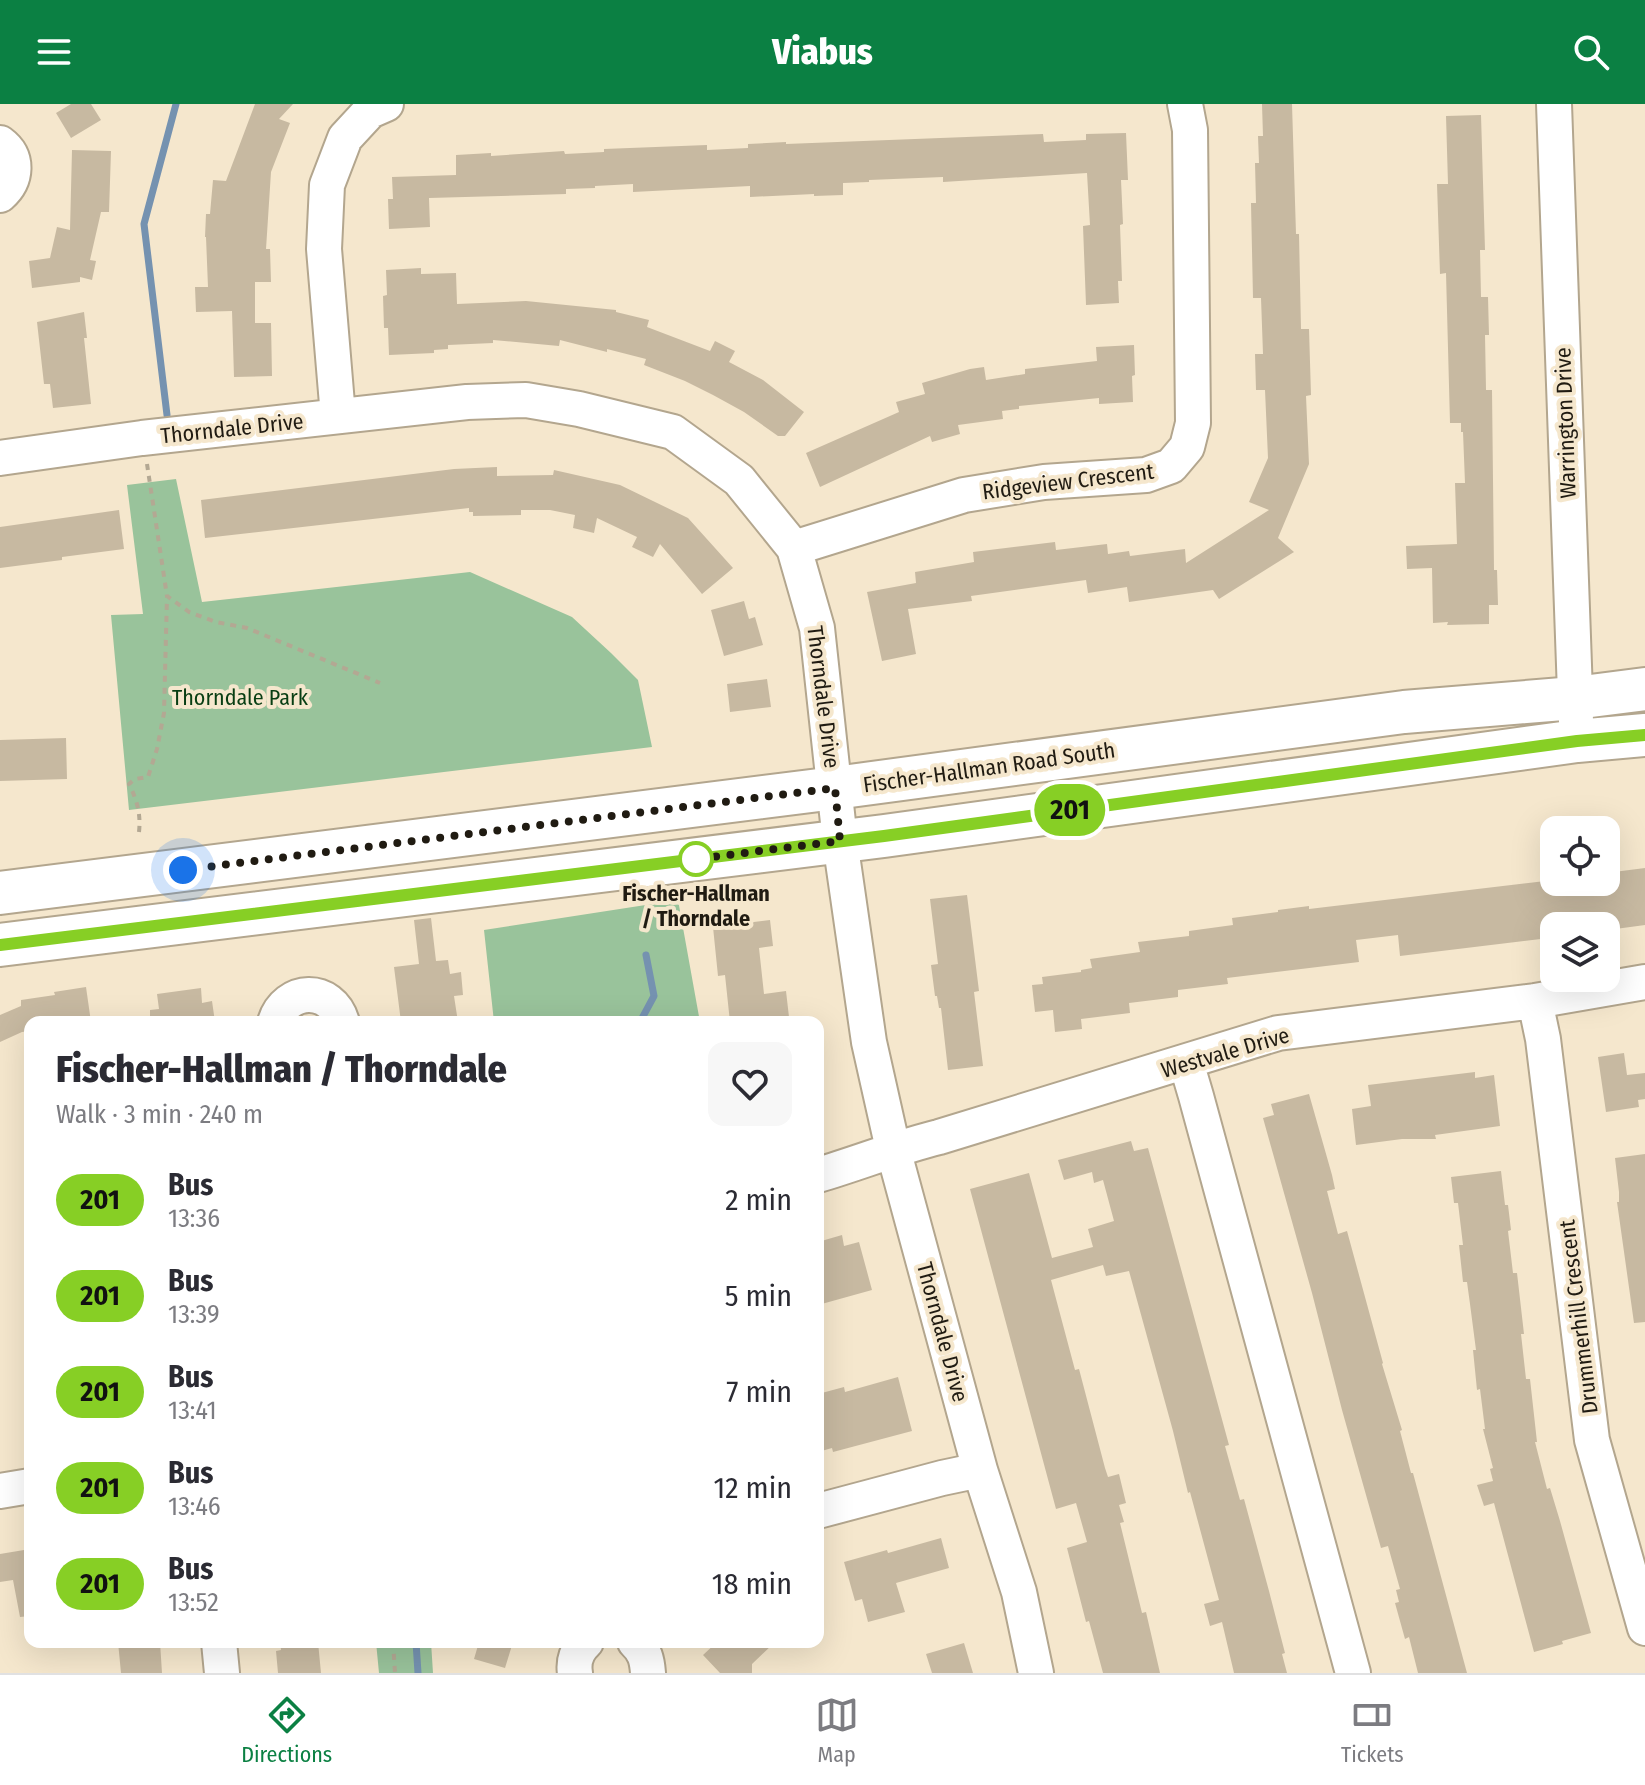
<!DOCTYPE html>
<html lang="en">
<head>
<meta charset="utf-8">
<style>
  :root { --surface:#fff; --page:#f7f7f7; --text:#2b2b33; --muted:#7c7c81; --line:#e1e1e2; --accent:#0b8043 }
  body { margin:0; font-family:"Fira Sans Condensed",sans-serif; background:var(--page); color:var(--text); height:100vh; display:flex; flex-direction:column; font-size:30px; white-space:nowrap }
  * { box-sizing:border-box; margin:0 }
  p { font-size:26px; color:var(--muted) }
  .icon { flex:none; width:44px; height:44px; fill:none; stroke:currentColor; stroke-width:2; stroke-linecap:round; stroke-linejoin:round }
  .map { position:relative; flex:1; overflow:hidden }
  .panel { position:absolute; left:24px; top:912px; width:800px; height:632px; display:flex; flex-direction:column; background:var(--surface); border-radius:16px; box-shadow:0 8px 32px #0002 }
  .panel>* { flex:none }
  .badge { padding:0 16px; border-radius:26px; font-size:28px; line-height:52px }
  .buttons { position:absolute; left:1540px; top:712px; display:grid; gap:16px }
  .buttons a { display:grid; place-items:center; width:80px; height:80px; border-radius:16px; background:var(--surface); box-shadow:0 8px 32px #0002; font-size:40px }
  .you { position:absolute; width:40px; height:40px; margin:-20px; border:6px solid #fff; border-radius:50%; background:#1a73e8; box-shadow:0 0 0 12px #1a73e833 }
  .map>.badge { position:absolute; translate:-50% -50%; box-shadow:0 0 0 4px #fff }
  .round { display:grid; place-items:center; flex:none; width:84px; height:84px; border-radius:16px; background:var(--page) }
  .summary { display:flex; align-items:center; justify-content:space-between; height:136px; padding:0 32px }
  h1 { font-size:38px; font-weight:800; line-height:60px }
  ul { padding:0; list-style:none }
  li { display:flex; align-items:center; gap:24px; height:96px; padding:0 32px }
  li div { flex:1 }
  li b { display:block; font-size:30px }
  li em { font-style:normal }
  li .badge { min-width:88px; font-weight:700; text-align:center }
  header { display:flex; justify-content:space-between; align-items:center; height:104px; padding:0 32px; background:var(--accent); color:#fff; font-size:36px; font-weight:800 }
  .tabs { display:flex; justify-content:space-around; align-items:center; height:112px; border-top:2px solid var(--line); background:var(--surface); font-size:22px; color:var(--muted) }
  .tabs a { display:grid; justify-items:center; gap:4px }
  .tabs .selected { color:var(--accent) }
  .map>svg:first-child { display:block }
  .green { fill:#99c39b }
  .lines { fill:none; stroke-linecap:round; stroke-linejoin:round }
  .stream { stroke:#7592b0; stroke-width:7 }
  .building { fill:#c7b9a1 }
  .minor-casing { stroke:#b3a68e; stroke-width:38 }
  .major-casing { stroke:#b3a68e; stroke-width:46 }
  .path { stroke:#b3a893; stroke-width:4; stroke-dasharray:6 6; stroke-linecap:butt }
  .minor { stroke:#fff; stroke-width:34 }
  .major { stroke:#fff; stroke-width:42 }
  .line-casing { stroke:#fff; stroke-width:18 }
  .line { stroke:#87cf25; stroke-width:12 }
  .walk { stroke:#201b12; stroke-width:8; stroke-dasharray:0 14.4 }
  .stop-dot { fill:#fff; stroke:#87cf25; stroke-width:4 }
  .labels { text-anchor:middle; stroke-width:8; stroke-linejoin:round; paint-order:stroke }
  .street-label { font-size:22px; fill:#201b12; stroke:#f5e7cd }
  .park-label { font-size:22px; fill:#083e13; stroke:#f5e7cd }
  .stop-label { font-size:22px; font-weight:bold; fill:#201b12; stroke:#f5e7cd }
</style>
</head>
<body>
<header><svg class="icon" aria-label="menu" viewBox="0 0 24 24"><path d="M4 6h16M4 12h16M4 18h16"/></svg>Viabus<svg class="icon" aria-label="search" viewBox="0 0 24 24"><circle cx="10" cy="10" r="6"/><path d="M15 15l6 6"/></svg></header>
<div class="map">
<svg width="1645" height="1569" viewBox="0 0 1645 1569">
  <rect width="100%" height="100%" fill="#f5e7cd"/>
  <path class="green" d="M176,375L202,498L470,468L572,513L611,549L638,576L652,643L129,706L111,511L143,510L127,381Z
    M678,796L700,918H494L484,826Z
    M376,1538H431L433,1569H379Z"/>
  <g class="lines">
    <path class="stream" d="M167,311L144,120L176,0
      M640,918L654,892L646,851
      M416,1538L418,1569"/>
  </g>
  <path class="building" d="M71,0H91L101,16L71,34L56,9Z
    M255,0H293L279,15L290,19L271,68L266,145H270L271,178H255V219H271L272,272L234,273L232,207L196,208L195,183H208L206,133H205L206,110H210L213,76L226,77Z
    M1262,0H1292L1296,130H1299L1301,225H1309L1311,291L1306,292L1309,360L1278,434L1294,448L1219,495L1213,486L1129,498L1127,483L1088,489L1086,476L971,492L972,497L908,505L916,550L882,557L867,488L916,479L915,468L974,458L973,448L1055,438L1056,446L1107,440L1108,450L1129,447L1130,452L1185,445L1186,459L1269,406L1249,398L1268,354L1265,286H1256L1255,250H1263L1261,194H1253L1251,99H1256L1255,59H1259L1258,32H1263Z
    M1481,11L1485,146H1480L1481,193H1488L1489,231H1485L1486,286H1492L1494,466H1497L1498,501H1489V520L1447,521L1448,518L1433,519L1432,464L1407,465L1406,442L1457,440L1455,379H1465L1463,328H1461V319H1450L1446,169L1440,170L1437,80H1448L1446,12Z
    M1126,29L1128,76H1121L1123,120L1120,121L1122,177H1118L1119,199L1086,201L1083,122L1090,121L1087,69L943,78V73L869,76V78L843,79V91L814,92V90L750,93V82L633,88V80L595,82V84L566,85V90L429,94L430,123L389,125L388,95H393L392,73L456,71V51L491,49V52L564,47L565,50L604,48V45L707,41V46L748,44V40L786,38V40L1043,30L1044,38L1086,36V30Z
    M72,46L111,47L109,108H101L90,156L96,157L92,176L80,173V178L32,184L29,157L50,154L57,123L70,126Z
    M421,164V170L456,169L457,200L526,197L616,206V208L649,216L647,223L710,247L715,237L735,247L729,258L763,276L804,308L785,332H778L744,308L713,291L685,277L644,261L646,255L607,245V248L560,236L559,242L493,236V239L448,241V245L434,246V249L389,251L388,224H384L383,192L387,191L386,166Z
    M84,208L87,234H84L91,300L53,304L50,280H44L37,218Z
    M1134,241L1135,271L1132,272L1133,298L1099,300V294L1019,302V305L1002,307L1003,315L958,321L960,330L932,338L930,332L820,383L806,349L899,308L896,298L925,290L922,279L970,265L984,263L986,276L1025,270V265L1097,257L1096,243Z
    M497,363V372L553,371L554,366L620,381L688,414L733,464L702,490L660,440L653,453L632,443L637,433L597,414L594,429L573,424L575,411L550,406H521V411L473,412V408H469V404L205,434L201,396L454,365Z
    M119,406L124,445L62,453V456L0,464V423Z
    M744,497L749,515L755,513L763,541L724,552L711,506Z
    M767,575L771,603L730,608L727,580Z
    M66,634L67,675L0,677V636Z
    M1645,764V821L1608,826V822H1554V825H1549V834L1400,852L1398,831L1356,836L1359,858L1227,874L1228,880L1178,886V893L1129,899L1130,909L1081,915L1082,925L1055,928L1053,906L1035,908L1032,881L1043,880L1042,873L1081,868V866L1092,864L1090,855L1140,848L1138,838L1189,832V827L1233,821L1232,814L1278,808V806L1309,802V805L1554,776V778H1606V769Z
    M967,791L979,887L974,888L983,962L948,966L941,904H939L937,892H935L931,861L938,860L930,795Z
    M431,814L436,857L448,856L450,870L461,868L463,891L454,892L458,918H401L394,863L419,860L414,816Z
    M770,816L773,842L759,844L764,890L786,887L789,913L750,918H730L725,871L718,872L713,823Z
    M86,883L91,918H30V927L22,928L0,938V911L21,902V896L55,891L54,888Z
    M201,884L202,899L212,897L215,918H150V906L159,905L157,890Z
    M1624,949L1627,971L1645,969V995L1638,996L1639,1003L1606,1008L1598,953Z
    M1475,968V974L1494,971L1500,1022L1435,1031L1436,1035H1402L1356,1041L1352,1005L1371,1002L1368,981Z
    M1309,990L1332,1071L1335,1085L1327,1087L1338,1130L1347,1127L1383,1259L1382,1260L1402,1326L1400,1327L1411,1369H1413L1467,1569H1418L1409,1533L1405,1535L1395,1499L1399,1498L1396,1486L1400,1485L1388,1442L1381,1444L1342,1306L1312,1189L1263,1014L1274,1011L1271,1000Z
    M1131,1037L1134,1047L1148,1044L1229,1341L1225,1342L1240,1396L1244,1395L1269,1487L1285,1549L1282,1550L1287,1569H1234L1222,1518L1210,1522L1204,1500L1219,1496L1190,1388L1188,1389L1173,1327L1129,1167L1106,1172L1103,1161L1051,1176L1075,1266L1079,1265L1105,1364L1108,1373L1119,1370L1126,1399L1119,1401L1124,1418L1120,1419L1142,1509L1146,1508L1160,1569H1103L1089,1517L1086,1518L1067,1444L1087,1438L1076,1399L1056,1405L970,1085L1029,1069L1052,1154L1093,1143L1088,1125L1114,1117L1103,1076L1094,1079L1092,1068L1064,1076L1058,1056Z
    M1645,1050V1218L1634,1219L1617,1098H1619V1088L1615,1054Z
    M1501,1067L1505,1101H1508L1511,1126L1508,1127L1513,1169H1517L1524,1230H1521L1526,1275H1530L1537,1338H1535L1547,1385L1550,1384L1560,1417L1591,1529L1562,1537L1563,1540L1534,1548L1494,1399L1484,1402L1477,1381L1493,1377L1490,1365L1493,1364L1483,1325H1485L1480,1285L1477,1286L1473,1246H1476L1470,1200L1467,1178H1463L1459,1141H1463L1458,1099H1454L1451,1073Z
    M842,1131L844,1142L859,1138L872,1186L818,1201V1138Z
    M898,1273L912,1327L833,1348L832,1344L818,1348V1290L844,1283L845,1288Z
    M941,1434L949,1464L896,1479L905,1508L868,1518L862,1495L855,1497L844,1458L887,1446L888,1449Z
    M30,1445V1512L20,1513L13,1476L0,1478V1450Z
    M118,1538H160L162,1569H121Z
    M280,1538H318L321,1569H278L276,1547L281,1546Z
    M479,1538H513L505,1564L474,1555Z
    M717,1538H775L752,1560V1569H720L703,1551Z
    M964,1539L973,1569H932L926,1550Z"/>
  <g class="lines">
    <g class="minor-casing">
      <path id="minor" d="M1554,0L1576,617
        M0,39C19,53 17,76 0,91
        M338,312L324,145L327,81L345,34L370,7L386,0
        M0,354L142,334L467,298L526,296L579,305L673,328L739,376L794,444L817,524L840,737L869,938L893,1045L980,1366L1019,1488L1036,1569
        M794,444L964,391L1044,378L1146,371L1171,362L1187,343L1193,319L1190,26L1185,0
        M1535,897L1543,935L1592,1336L1645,1524
        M275,918C286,883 331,881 342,918
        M1186,958L1196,992L1353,1569
        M818,1071C859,1059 898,1043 939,1033L1278,929L1535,897L1645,878
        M0,1387L30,1382
        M818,1407L942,1374L980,1366
        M219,1538L222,1569
        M635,1538C645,1547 647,1556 648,1569
        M575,1569C573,1557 577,1546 586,1538"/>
    </g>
    <g class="major-casing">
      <path id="major" d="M0,789L835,684L1404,608L1575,594L1645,585
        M0,841L884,732L1577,637L1645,631"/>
    </g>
    <path class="path" d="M147,360L167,492L189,508L216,518L247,524L380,579
      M139,728C141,710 137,696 129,680L135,675L148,673L157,645L164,609L167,492
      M393,1538L395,1569"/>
    <use href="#minor" class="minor"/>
    <use href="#major" class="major"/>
  </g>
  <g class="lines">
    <g class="line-casing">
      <path id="line" d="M0,841L884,732L1577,637L1645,631"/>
    </g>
    <use href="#line" class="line"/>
    <path class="walk" d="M183,766L835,684L840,737L696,755"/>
  </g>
  <circle class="stop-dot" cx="696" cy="755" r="16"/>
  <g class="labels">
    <g class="street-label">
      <text transform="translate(1565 319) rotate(-92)" y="8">Warrington Drive</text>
      <text transform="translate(232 324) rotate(-6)" y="8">Thorndale Drive</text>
      <text transform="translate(1068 377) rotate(-7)" y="8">Ridgeview Crescent</text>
      <text transform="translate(824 593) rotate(83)" y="8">Thorndale Drive</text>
      <text transform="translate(989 663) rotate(-8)" y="8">Fischer-Hallman Road South</text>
      <text transform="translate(1225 948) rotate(-16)" y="8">Westvale Drive</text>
      <text transform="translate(1578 1213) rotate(-97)" y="8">Drummerhill Crescent</text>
      <text transform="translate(943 1228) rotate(75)" y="8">Thorndale Drive</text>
    </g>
    <g class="park-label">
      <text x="240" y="601">Thorndale Park</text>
    </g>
    <g class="stop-label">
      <text x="696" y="797">Fischer-Hallman<tspan x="696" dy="25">/ Thorndale</tspan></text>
    </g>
  </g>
</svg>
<div class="buttons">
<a><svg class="icon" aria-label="locate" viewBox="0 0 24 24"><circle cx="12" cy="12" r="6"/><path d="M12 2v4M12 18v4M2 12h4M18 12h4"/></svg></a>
<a><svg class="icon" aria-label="layers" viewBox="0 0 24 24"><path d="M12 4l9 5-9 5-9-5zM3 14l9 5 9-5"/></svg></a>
</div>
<div class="you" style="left:183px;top:766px"></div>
<b class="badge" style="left:1070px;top:706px;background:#87cf25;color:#111">201</b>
<section class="panel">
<div class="summary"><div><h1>Fischer-Hallman / Thorndale</h1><p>Walk · 3 min · 240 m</p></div><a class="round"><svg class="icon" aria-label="heart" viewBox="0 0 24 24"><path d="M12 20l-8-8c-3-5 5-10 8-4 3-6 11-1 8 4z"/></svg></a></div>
<ul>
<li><span class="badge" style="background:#87cf25;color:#111">201</span><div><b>Bus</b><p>13:36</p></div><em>2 min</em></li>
<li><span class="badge" style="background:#87cf25;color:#111">201</span><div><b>Bus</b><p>13:39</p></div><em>5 min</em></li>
<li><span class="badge" style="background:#87cf25;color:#111">201</span><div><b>Bus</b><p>13:41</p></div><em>7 min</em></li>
<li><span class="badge" style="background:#87cf25;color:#111">201</span><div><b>Bus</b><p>13:46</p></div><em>12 min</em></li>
<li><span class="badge" style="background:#87cf25;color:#111">201</span><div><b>Bus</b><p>13:52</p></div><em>18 min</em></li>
</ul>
</section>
</div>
<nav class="tabs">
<a class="selected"><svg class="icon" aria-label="directions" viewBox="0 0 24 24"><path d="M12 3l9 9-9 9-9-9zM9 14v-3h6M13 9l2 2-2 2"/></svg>Directions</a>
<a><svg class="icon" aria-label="map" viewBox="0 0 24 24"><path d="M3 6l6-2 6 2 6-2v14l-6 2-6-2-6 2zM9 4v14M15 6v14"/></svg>Map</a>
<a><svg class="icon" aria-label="tickets" viewBox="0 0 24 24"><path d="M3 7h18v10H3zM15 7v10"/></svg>Tickets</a>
</nav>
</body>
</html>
